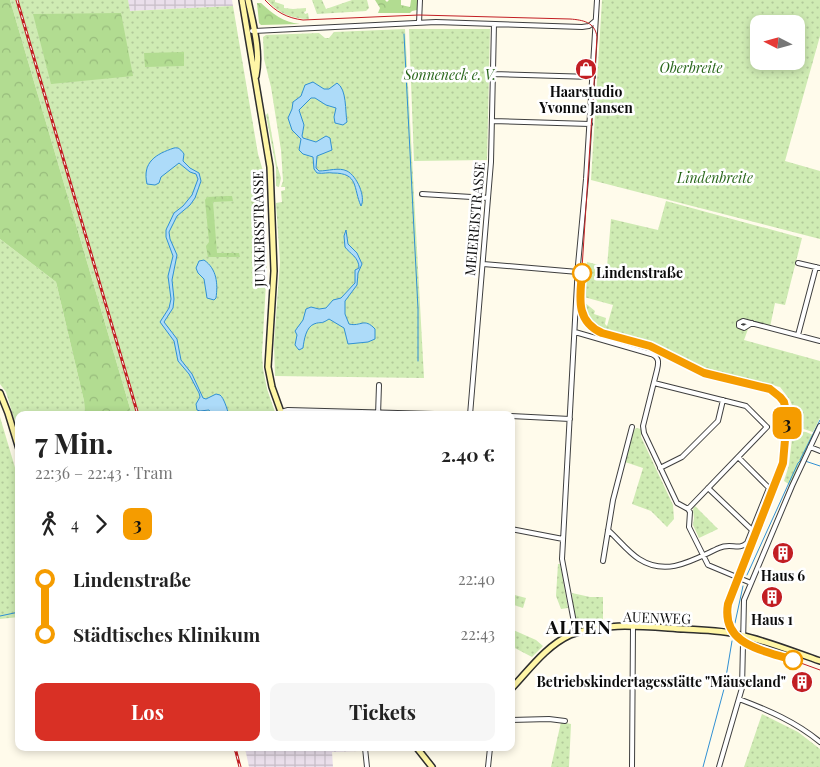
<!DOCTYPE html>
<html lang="de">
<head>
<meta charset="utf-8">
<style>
  :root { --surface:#fff; --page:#f6f6f6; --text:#222; --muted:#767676; --accent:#d93025 }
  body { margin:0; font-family:"Playfair Display",serif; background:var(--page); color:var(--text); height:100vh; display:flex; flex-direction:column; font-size:19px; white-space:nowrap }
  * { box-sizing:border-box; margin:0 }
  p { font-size:16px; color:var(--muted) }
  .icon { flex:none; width:28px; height:28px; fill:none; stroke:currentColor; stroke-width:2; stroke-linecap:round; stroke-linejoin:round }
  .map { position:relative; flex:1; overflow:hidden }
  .panel { position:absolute; left:15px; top:411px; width:500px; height:340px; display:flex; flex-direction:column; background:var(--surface); border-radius:10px; box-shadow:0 2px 8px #0003 }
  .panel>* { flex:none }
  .badge { padding:0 10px; border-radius:8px; font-size:18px; line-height:32px }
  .needle { width:32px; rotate:276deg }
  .fabs { position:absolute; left:750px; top:15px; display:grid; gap:10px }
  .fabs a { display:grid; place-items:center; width:55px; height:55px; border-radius:10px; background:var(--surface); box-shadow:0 2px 8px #0003; font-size:25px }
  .map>.badge { position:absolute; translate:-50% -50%; box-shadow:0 0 0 2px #fff }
  .legs { display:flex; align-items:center; gap:8px; height:55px; padding:0 20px; font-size:16px }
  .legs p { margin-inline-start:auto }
  .overview { display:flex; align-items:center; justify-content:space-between; height:85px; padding:0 20px }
  h1 { font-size:28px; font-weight:700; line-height:38px }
  .action { display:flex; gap:10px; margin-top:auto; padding:10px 20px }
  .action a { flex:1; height:58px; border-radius:10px; background:var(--accent); color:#fff; font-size:20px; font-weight:700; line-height:58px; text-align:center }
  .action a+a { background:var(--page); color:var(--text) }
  ul { padding:0 20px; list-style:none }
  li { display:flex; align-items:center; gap:18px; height:55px; font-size:19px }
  li i { display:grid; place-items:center; width:8px; height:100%; margin:0 6px; background:currentColor }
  li i::after { content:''; width:12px; height:12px; margin:-6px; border:4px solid; border-radius:50%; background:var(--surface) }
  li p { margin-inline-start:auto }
  li:first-child i { background:linear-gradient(#0000 50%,currentColor 0) }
  li:last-child i { background:linear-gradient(currentColor 50%,#0000 0) }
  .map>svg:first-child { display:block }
  .industrial { fill:url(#industrial-grid) }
  .grass { fill:url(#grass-dots); fill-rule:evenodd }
  .forest { fill:url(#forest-crowns) }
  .water { fill:#addbf9; stroke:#3090d3 }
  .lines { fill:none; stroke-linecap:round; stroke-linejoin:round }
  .stream { stroke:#3090d3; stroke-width:1 }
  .minor-casing { stroke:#3f3f3f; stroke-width:6 }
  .secondary-casing { stroke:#2e2e2e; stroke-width:8 }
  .minor { stroke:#fff; stroke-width:4 }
  .secondary { stroke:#fff6a6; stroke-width:5 }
  .tram { stroke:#c21e23; stroke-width:1 }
  .rail-casing { stroke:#c21e23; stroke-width:3 }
  .rail { stroke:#fff; stroke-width:1; stroke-dasharray:4; stroke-linecap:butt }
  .line-1-casing { stroke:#fff; stroke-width:11 }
  .line-1 { stroke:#f59c00; stroke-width:8 }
  .stop-1-dot { fill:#fff; stroke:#f59c00; stroke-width:2.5 }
  .labels { text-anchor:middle; stroke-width:5; stroke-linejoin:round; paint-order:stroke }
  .park-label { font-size:14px; font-style:italic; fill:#28661a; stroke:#fff }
  .poi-label { font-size:14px; font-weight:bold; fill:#0c0c0c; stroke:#fff }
  .street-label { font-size:14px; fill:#0c0c0c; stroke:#fff }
  .stop-label { font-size:14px; font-weight:bold; fill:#0c0c0c; stroke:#fff; text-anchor:start }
  .district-label { font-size:19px; font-weight:bold; letter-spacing:1px; fill:#0c0c0c; stroke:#fff }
</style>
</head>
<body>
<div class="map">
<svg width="820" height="767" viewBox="0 0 820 767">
  <defs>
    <pattern id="industrial-grid" width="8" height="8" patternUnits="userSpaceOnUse" patternTransform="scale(1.25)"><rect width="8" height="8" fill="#eadfeb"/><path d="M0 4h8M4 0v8" fill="none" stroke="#c8bec8"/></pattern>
    <pattern id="grass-dots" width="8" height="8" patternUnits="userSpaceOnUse" patternTransform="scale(1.25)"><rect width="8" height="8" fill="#cfebb3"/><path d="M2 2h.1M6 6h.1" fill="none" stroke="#b1c899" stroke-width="1.8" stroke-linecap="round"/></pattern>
    <pattern id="forest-crowns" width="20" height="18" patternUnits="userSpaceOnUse" patternTransform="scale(1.25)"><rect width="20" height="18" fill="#b2dc91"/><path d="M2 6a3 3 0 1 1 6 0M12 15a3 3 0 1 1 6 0" fill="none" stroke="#98bc7c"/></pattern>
  </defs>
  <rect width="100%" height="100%" fill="#fffbeb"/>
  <path class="industrial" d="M128,0H232L233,6L129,11Z
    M245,748H361L362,751L332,752L333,767H249Z"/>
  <path class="grass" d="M10,0H128L130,11L233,6L258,154L263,171L267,265L262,354L263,369L267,389L276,415H132Z
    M267,0H275V2L284,5V8L293,9L306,8V11L304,12L305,14L308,13L309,19C292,19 278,13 267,0Z
    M312,0H322L326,9L352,0H367L369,8L366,11L317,14Z
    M602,0H820V36L785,161L820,171V239L591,180ZM759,24H796V61H759Z
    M405,29L424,378L275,376L274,344L280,262L276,203L282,202L281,191L285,190V187H281L283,181L281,150L271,87L264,59L263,37L266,35L319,33L325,38H329L334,32Z
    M409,29H490L487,160L414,161Z
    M268,113L277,165L281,178L279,187L276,186V167L266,115Z
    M666,201L802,238L785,305L775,303L770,327L751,321L744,340L820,361V418L813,432L794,426L793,408L790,400L780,387L702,367L688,362L650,343L599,331L588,322V316L586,313L584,302L595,311L594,314L606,318L605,324L607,326L613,305L584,297L587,262L607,267L611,219L658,230Z
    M0,239L56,282L84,401L85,415H19V435L6,392L0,384Z
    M0,417L19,481V617L0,619Z
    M636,428L641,429V437L673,505L674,519L667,527L651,511L632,504L643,468L625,462L633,432Z
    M793,430L806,432L813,435L790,485L784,481L789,465Z
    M695,506L718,529L699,538L693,525L694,518L693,509Z
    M558,564H560L568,608L561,609L556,596Z
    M572,593L590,597H603V624L582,628L575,623Z
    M511,594L526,598L523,608L514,605L511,620Z
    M511,629L536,640L543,646L532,657L511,646Z
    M762,714L798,732L820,749V767H744Z
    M561,722L571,724L569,767H551Z"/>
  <path class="forest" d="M0,0H10L132,415H85L84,401L56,282L0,239Z
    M375,0H385L387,2L389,0H401V5L410,7L411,0H417V10L412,11L410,13H378L380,8Z
    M257,3H261C273,14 283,22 300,24L261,25L259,23Z
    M121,13L133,76L51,84L33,14Z
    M184,52V66L145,67L144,53Z
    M227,196H232L233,201L213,202L217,253H239L240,257H208L206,246L209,242L205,200L207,197Z"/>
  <path class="water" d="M313,82L324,89H329L337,83C347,89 345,111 347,122L343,125L335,123L334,117L336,108L326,105L315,98H311L299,110L304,125L302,136L303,138L316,142L326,136L330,138L332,150L317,156L316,168L319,171C328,171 339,167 347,171C357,176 366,197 361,206C353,188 359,173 333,173C328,172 323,174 317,173L314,169L313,157L303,154L299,150L301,139L292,130L288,118L292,109L293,102L301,96L305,85Z
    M174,148C179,147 181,150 184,154L183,161L190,168L199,173L201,181L195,198L190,205L177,216L169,232L170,239L177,255L172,280L174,299L173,308L164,322L177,339L181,360L192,374L203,398L206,399L216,394L220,395C224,398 227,409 229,415H212L209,410L200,411L197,410L196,404L200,397L199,393L189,374L178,361L174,341L160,322L169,308L171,299L168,276L173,256L166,237V230L174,213L183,206L192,195L198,179L196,174L190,172L179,163L161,177L159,183L155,185L147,184C142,162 156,154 174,148Z
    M346,230L348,244L357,253L362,264L358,273L357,285L345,301V314L349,324C361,327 364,317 375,329V339L368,342L348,344L344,328L329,319C320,325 322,321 314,324C306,327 304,340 303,348L299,350L295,345L297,335L295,331L303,320L306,309L311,307L319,309L326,308L333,300L341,298L355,283V270L359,268C359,257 350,254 345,247L344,236Z
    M204,260C217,269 218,284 216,298L214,300L207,298L204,279L198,273L196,268L199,261Z"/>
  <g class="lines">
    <path class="stream" d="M404,34L418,309V361
      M800,460L820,420
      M805,461L820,466
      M747,575L798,463L801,460
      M0,616L19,612
      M735,623L743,586
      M703,767L724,689L732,641"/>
    <g class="minor-casing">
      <path id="minor" d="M419,23L420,0
        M252,31L436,22L582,27L589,26L595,21
        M493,74L593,77
        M492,121L590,124
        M422,194L488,198
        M798,263L820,268
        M483,264L578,272
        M752,323L744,328L739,326V323L743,321L820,341
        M575,332L651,354C659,357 659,362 657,370L643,426L644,433L677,503L688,509L690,512L689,527L708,565L751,583
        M798,335L816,267
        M654,383L746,406L767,427
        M281,412L288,410L471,415
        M378,415L379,385
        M470,415L491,162L494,24
        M511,416L570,419
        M810,447L820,451
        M660,468L682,457L718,421L723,400
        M708,488L752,530
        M688,509L767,427
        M511,529L563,539
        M608,530C618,539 628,552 639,559C667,577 693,560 719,548C731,542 738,551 747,543L769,488L738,457
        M603,561L613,500L632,427
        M576,633L562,559L578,265L586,179L597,0
        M739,699C768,710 796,722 820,742
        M511,720L549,719L565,721
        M365,748L367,767
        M488,767L490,748
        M632,767L633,627
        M719,767L742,688L744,600L792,486L820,426"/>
    </g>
    <g class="secondary-casing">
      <path id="secondary" d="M242,0L270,167L274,271L268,367L272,387L282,415
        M248,0C253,24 261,51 256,76
        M0,393L8,413L19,449
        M511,689C529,670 546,646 570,635C603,621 649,627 684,629C702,630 722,630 740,635C767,641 794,652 820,661
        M417,748L432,767"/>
    </g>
    <use href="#minor" class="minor"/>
    <use href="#secondary" class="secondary"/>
    <path class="tram" d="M265,0C276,12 287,18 303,20L419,15L570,19C583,20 595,22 597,37L580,299L583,317L589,325L598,331L651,346L704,373L770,389L780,397L784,403L786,410L787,422L783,463L728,604C725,620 730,633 743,642L820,670"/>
    <g class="rail-casing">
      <path id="rail" d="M17,0L138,415
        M235,748L240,767"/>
    </g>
    <use href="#rail" class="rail"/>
  </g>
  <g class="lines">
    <g class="line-1-casing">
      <path id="line-1" d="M582,273C580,297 575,321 602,333L650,346L704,373L770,389L780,397L784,402L787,416L783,463L728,604C721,645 763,650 793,660"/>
    </g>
    <use href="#line-1" class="line-1"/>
  </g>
  <defs>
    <g id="shop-disc" transform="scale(1.125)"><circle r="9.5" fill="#c21e23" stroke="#fff"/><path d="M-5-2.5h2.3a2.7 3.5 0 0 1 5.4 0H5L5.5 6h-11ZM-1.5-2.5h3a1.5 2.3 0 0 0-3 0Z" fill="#fff"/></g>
    <g id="building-disc" transform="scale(1.125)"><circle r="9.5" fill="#c21e23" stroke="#fff"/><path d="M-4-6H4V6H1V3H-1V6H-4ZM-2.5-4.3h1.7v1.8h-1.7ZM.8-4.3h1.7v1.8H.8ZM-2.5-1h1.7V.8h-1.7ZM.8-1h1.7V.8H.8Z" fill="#fff"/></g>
  </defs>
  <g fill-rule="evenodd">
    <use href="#shop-disc" x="586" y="69"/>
    <use href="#building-disc" x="783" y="553"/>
    <use href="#building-disc" x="772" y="597"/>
    <use href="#building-disc" x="802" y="682"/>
  </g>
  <g class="stop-1-dot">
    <circle cx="582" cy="273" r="9"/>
    <circle cx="793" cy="660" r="9"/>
  </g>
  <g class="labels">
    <g class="park-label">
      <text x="691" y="73">Oberbreite</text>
      <text x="450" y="80">Sonneneck e. V.</text>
      <text x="715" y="183">Lindenbreite</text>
    </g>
    <g class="poi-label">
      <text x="586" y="97">Haarstudio<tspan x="586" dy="16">Yvonne Jansen</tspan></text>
      <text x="783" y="581">Haus 6</text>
      <text x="772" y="625">Haus 1</text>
      <text x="786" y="687" text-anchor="end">Betriebskindertagesstätte "Mäuseland"</text>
    </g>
    <g class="street-label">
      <text transform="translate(475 219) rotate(-85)" y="5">MEIEREISTRASSE</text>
      <text transform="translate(259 229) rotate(-91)" y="5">JUNKERSSTRASSE</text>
      <text transform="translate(657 618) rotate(2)" y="5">AUENWEG</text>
    </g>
    <g class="stop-label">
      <text x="596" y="278">Lindenstraße</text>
    </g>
    <g class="district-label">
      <text x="579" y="634">ALTEN</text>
    </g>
  </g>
</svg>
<div class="fabs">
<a><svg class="needle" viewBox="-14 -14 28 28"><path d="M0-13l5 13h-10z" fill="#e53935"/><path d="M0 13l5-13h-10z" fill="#767676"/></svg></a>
</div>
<b class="badge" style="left:787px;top:423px;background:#f59c00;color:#111">3</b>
<section class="panel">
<div class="overview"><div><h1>7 Min.</h1><p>22:36 – 22:43 · Tram</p></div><b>2.40 €</b></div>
<div class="legs"><svg class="icon" aria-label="walk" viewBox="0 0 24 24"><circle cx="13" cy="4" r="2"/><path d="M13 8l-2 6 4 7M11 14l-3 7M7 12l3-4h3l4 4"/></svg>4<svg class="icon" aria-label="forward" viewBox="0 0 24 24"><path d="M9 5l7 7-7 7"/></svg><b class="badge" style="background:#f59c00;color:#111">3</b></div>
<ul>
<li><i style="color:#f59c00"></i><b>Lindenstraße</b><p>22:40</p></li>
<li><i style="color:#f59c00"></i><b>Städtisches Klinikum</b><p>22:43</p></li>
</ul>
<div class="action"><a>Los</a><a>Tickets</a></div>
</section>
</div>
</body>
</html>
